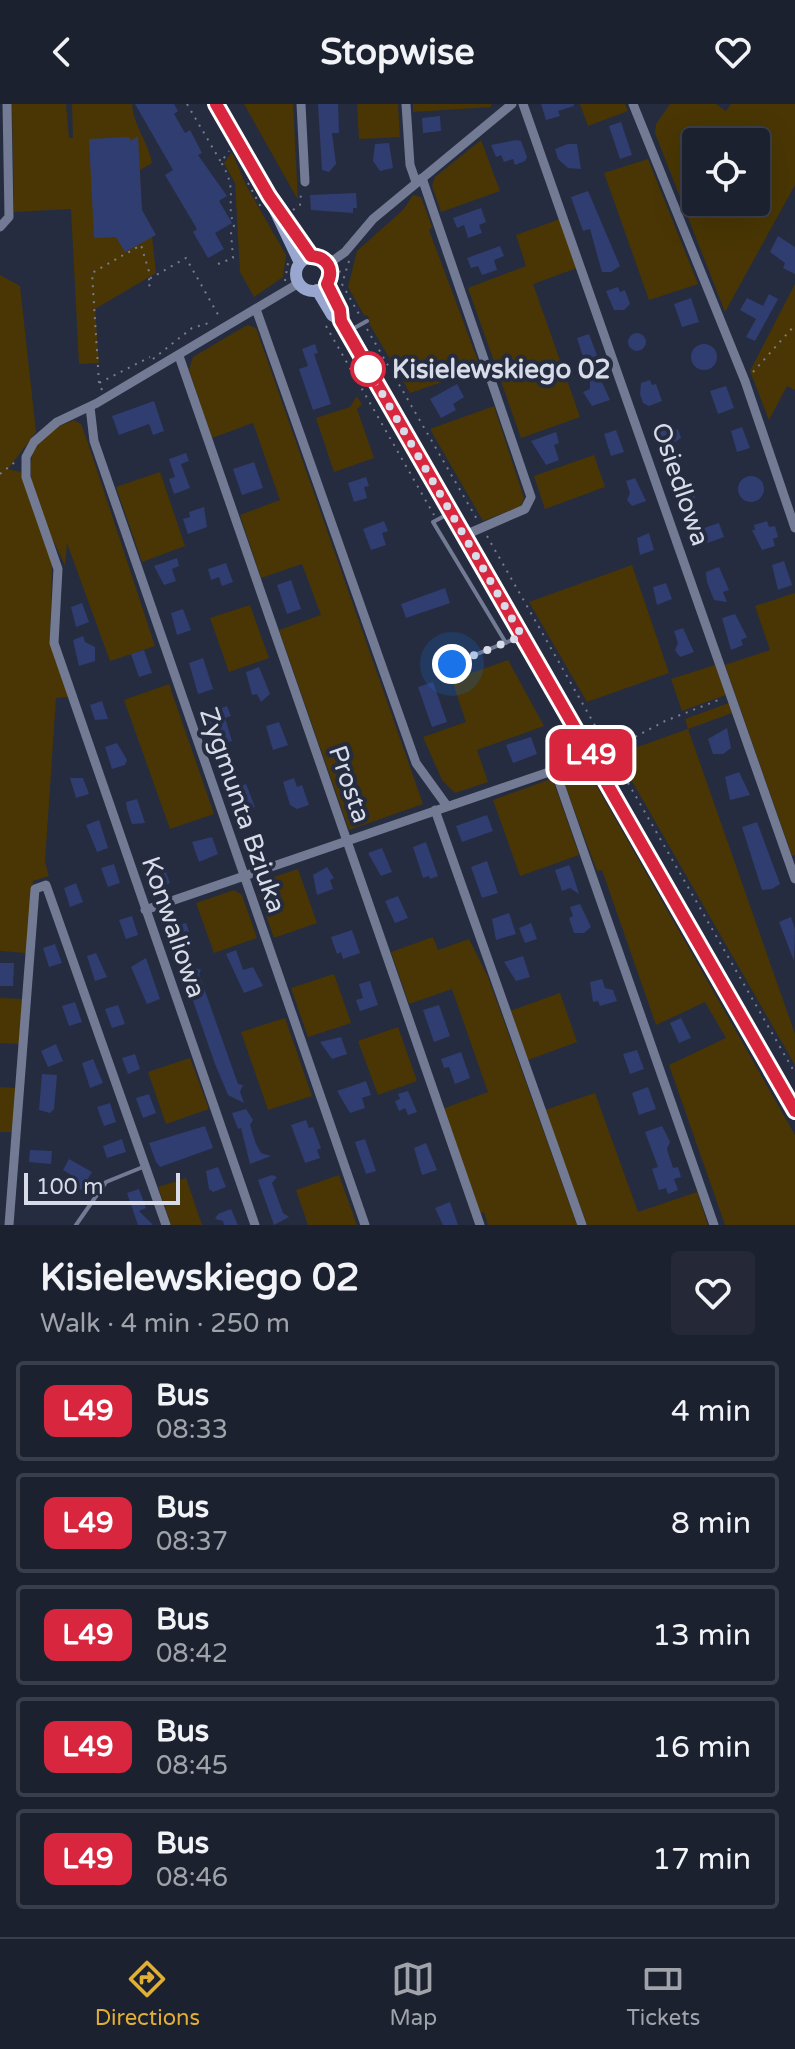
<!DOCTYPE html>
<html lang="en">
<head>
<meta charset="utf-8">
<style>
  :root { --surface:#1c212f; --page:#252937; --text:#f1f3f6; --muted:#a0a3aa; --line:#3a3e4b; --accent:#e1af34 }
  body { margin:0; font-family:"Varela Round",sans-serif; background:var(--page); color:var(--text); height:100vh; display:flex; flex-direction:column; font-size:30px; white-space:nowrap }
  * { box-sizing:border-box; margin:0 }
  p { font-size:26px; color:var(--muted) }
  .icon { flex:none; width:44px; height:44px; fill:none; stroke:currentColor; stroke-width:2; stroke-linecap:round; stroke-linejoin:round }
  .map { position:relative; height:1121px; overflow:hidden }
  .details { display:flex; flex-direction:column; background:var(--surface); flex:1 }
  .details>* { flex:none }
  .badge { padding:0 16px; border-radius:12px; font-size:28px; line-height:52px }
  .buttons { position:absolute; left:682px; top:24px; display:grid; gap:16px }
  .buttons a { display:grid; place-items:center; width:88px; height:88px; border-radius:8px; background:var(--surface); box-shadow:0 8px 32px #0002,0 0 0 2px var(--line); font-size:40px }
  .scale { position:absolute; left:24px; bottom:20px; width:156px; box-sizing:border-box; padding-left:8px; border:4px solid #d8dce9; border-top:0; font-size:22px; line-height:28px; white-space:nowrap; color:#d8dce9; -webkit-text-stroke:6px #252c3f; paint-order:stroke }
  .you { position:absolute; width:40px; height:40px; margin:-20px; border:6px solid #fff; border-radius:50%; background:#1a73e8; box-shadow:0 0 0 12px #1a73e833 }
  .map>.badge { position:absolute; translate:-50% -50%; box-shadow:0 0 0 4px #fff }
  .round { display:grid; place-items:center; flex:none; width:84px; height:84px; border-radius:8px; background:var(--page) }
  .head { display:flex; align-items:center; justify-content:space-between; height:136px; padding:0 40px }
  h1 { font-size:38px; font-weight:800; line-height:60px }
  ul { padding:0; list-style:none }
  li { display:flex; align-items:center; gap:24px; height:100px; margin:0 16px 12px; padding:0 24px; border:4px solid var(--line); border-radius:8px }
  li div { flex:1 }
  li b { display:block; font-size:30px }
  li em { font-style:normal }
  li .badge { min-width:88px; font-weight:700; text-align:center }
  header { display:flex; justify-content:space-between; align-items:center; height:104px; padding:0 40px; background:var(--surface); font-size:36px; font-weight:800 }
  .tabs { display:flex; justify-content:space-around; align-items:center; height:112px; border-top:2px solid var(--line); background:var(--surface); font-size:22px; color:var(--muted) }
  .tabs a { display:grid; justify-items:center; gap:4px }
  .tabs .selected { color:var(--accent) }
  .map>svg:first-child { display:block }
  .green { fill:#493604; fill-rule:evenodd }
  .building { fill:#303d70 }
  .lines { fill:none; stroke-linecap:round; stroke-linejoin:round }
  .path { stroke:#777d8d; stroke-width:2; stroke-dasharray:2 6; stroke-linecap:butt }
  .lane { stroke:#727a94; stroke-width:4 }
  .street { stroke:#727a94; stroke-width:9 }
  .secondary { stroke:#99a6cf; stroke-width:12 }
  .line-casing { stroke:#fff; stroke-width:18 }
  .line { stroke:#d7263d; stroke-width:12 }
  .walk { stroke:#d8dce9; stroke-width:8; stroke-dasharray:0 14.4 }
  .stop-dot { fill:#fff; stroke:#d7263d; stroke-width:4 }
  .labels { text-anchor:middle; stroke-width:8; stroke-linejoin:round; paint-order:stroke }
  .stop-label { font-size:26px; font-weight:bold; fill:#d8dce9; stroke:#252c3f; text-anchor:start }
  .street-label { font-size:26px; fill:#d8dce9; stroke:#252c3f }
</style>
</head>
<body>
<header><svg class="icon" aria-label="back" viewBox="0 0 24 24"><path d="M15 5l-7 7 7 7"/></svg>Stopwise<svg class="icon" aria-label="heart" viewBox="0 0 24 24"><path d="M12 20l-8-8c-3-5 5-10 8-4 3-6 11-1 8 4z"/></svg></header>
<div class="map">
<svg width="795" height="1121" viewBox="0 0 795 1121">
  <rect width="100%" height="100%" fill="#252c3f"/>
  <path class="green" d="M12,0H66L69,34H73L72,0H132C133,21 148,37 152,59L140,66L141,106L152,133L156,169L95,205L99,259L79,260L71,105L14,108Z
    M244,0H293L298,96Z
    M357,0H398L400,33L359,35Z
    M413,0H491V3L413,8Z
    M580,0H625L628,7L588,22Z
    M670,0H716L726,7L731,0H795V81L725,208L655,29L656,20ZM696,38H756V98H696Z
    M481,36L500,87L441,108L432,82L435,73Z
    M232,48L246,81L286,151L283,173L254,193L240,168L235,79L224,59Z
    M648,55L698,180L649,196L604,69Z
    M413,91L421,93L432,123L429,126L481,265L410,289L370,221L368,212L364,211L348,183L357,147L404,105Z
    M560,115L577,164L533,180L580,313L521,334L468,184L526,162L516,131Z
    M0,171L20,182L36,328L8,365L21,368L52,457L50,536L68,593L56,594L45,758L49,772L33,777L26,849L0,847Z
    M795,180V286L787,282L769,316L750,267Z
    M247,221L256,224L423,700L349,726L279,526L321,511L302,460L261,474L240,411L280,396L253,319L212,334L189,266L193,253Z
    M357,292L362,301L357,305L374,354L334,368L316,314L350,303Z
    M494,302L524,394L521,402L483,417L430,325Z
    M74,316L81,320L89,342L155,542L110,557L67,439L65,462C50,425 8,363 46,330C53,323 66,320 74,316Z
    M594,351L605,383L545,405L534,372Z
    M160,368L185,442L142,458L116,383Z
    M632,461L669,569L587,598L529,498Z
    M795,489V751L792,752L725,561L770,546L755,502Z
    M250,501L269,554L229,568L210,514Z
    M508,556L544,622L477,646L488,678L455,689L442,676L423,633L466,618L452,576Z
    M715,561L726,591L682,607L671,575Z
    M169,580L214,710L170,725L124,596Z
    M729,599L732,609L688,625L795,930V961L621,658L626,647L688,625L685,615Z
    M584,660L795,1031V1121H725L669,961L726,934L705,898L656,921L602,766L597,767L563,676V671Z
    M548,676L554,679L579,751L520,772L493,696Z
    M298,765L317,819L274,834L257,786L259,778Z
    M234,786L242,791L257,834L214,849L196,799Z
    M433,833L438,846L469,835L488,873L577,1121H488L484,1108L474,1111L437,1007L488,988L452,885L409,900L391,848Z
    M334,870L351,919L308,933L291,884Z
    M560,889L577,938L528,956L510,907Z
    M0,894L22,895L20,940L0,939Z
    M285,914L312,992L268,1006L241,928Z
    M398,923L417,977L378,991L358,937Z
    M190,954L209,1005L166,1020L148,968Z
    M0,983L16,984L13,1028H0Z
    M595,989L638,1108L697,1088L708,1121H587L545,1006Z
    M339,1071L357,1121H308L296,1086Z
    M186,1074L202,1121H171L158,1083Z"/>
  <path class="building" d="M135,0H174L178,7L174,10L185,29L190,26L202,49L198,51L227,92L219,97L232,119L215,129L224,145L208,154L193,128L197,125L165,71L173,66Z
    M318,0H338L339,29H332L336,60L329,68L322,66Z
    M541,0H574V2L558,7L560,12L546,16Z
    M440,12L441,27L423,29L422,14Z
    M621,18L632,51L620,55L609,22Z
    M138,32L142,106L156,131L125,148L116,133L94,134L89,35L129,33L131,37Z
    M516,36L521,37L527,53L525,57L515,61L513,55L504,58L501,51L496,53L491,41Z
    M389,39L393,64L380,67L373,57L375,40Z
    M568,40H577L581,65L568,64L558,55L555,45Z
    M588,87L620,162L611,168H602L590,125L583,127L571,93Z
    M356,89L357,104H353V109L311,106L310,91Z
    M481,104L486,118L479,121L482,129L468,134L464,121L457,124L453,114Z
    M778,132L795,143V170L783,164L785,159L770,148Z
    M500,142L504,152L494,156L497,166L482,171L478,162L471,164L467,154Z
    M618,183L620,188L625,186L630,200L624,206H614L606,187Z
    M769,190L778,195L755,237L746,233L756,215L740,206L747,194L763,202Z
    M691,194L699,218L682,223L674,200Z
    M628 238a9 9 0 1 1 18 0a9 9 0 1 1-18 0Z
    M589,230L599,257L596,265L610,296L592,302L583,288L590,285V275L577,234Z
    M315,240L318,249L314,250L331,300L313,306L299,265L308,262L302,245Z
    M691 253a13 13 0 1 1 26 0a13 13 0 1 1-26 0Z
    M650,276L652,281L656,280L662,297L649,302L643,299L640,290L641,279Z
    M457,280L464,293L453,300L456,306L441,314L430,295Z
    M726,282L734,304L718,310L710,287Z
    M154,297L164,327L153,331L149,320L119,331L112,312Z
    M670,322L671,327L678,325L681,334L664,345L659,326Z
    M742,323L750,344L737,348L731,327Z
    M616,326L624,348L611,352L604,330Z
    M556,328L559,339L554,341L559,356L546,361L531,337Z
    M186,349L189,357L181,360L190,384L174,390L169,375L175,373L169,355Z
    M254,358L263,384L242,391L233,365Z
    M684,370L695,393L694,398L680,403L673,373Z
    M738 385a13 13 0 1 1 26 0a13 13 0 1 1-26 0Z
    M366,373L369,382L364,383L367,394L354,398L348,379Z
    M635,374L646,397L632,402L627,396L630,389L626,377Z
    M204,403L207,423L188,430L183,415L190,413L189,408Z
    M384,417L388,427L382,429L386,441L371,446L363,425Z
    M767,417L769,423L775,422L778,433L773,435L775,442L762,446L752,426H755L754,421Z
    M719,419L724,433L694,444L689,429Z
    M649,429L654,446L640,451L637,434Z
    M177,454L179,462L172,465L176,477L164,481L154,462Z
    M784,457L792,481L778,486L772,461Z
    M226,459L233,478L222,482L219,473L211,476L208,465Z
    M719,463L729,486L723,488L727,498L714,496L707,478L706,468Z
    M291,476L301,505L287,510L277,481Z
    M666,479L672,495L657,501L653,483Z
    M445,484L450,499L406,514L401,500Z
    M82,499L89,518L76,523L71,503Z
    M183,505L191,526L177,531L171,509Z
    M735,510L747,533L741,536L743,541L731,546L722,514Z
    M683,524L694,548L680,553L675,546L678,539L674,527Z
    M83,532L85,538L95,543V557L79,562L73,536Z
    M144,546L152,569L139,573L131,550Z
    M203,554L213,585L198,590L189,559Z
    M259,563L270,590L261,598L257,590L252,591L246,568Z
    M433,578L447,618L432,623L418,583Z
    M102,597L108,615L95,616L90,601Z
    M227,602L231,612L225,614L232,637L217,643L207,610Z
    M279,618L288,641L273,646L266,622Z
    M727,624L731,644L723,650H713L708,635Z
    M531,633L537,650L513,659L506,641Z
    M117,639L127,656L125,661L112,665L105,643Z
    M739,668L750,691L730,696L725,673Z
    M70,674H83L89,690L76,694Z
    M294,674L297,683L302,681L309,701L297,705L290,701L283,678Z
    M246,680L255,703L240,708L232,685Z
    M137,695L145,719L132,720L127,705L126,698Z
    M487,711L493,727L462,738L456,722Z
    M99,716L108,744L97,748L86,721Z
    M757,718L780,780L772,785L762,786L742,723Z
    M212,733L218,750L199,758L192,738Z
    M426,738L438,772L430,775L429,772L423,774L413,743Z
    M382,744L392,768L381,772L368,749Z
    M160,752L170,779L162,782L159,776L155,777L148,757Z
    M487,757L498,789L482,794L471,763Z
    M114,760L120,779L108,783L101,764Z
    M569,761L572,768L579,790L570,784L562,787L555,766Z
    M327,763L334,774L330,776L333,785L317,791L313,771Z
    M76,779L83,798L70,803L64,784Z
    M398,792L408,814L395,819L385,797Z
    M580,800L591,823L584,829H574L569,814L573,812L570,803Z
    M509,809L516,830L496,836L492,815Z
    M177,811L180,821L186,819L193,838L180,843L174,824L168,826L165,815Z
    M132,812L138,831L126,835L119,816Z
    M791,813L795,825L794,857L779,818Z
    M531,819L537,835L525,839L519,824Z
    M352,826L360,849L343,855L341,848L337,850L331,833Z
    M55,840L62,859L49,863L43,844Z
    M236,846L243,866L253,863L263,882L244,889L226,850Z
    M96,849L107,873L95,877L87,852Z
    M523,852L530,873L516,877L504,858Z
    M146,854L160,895L147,900L131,863Z
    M0,859H14L13,882H0Z
    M196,864L201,866L199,870L238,980L243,981L240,988L244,999L228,991L215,960L183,868Z
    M602,875L605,884L613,886L617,897L600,902L598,897L593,898L590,878Z
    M370,877L378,901L360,907L356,896L363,894L359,880Z
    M75,898L82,918L69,922L62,902Z
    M118,901L125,920L112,924L105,905Z
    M439,901L450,932L434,938L423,906Z
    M681,914L691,934L679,939L670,919Z
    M341,933L347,950L332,955L320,938Z
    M56,940L63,957L48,963L41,947Z
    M637,946L644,965L630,970L623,950Z
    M461,948L470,974L455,980L449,963L444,964L441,955Z
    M135,950L140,965L128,970L122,954Z
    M93,955L103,979L90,984L82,959Z
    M42,970L57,971L54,1005L50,1009L39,1006Z
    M366,977L371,991L362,994L365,1004L350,1009L337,987Z
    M648,983L656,1005L639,1011L632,989Z
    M408,987L417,1008L408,1011L405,1004L399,1007L395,997L400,995L398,990Z
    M149,990L156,1009L143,1014L136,994Z
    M110,999L116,1018L104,1022L97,1003Z
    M246,1005L253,1016L250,1021L256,1040L261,1049L271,1052L250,1060L241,1024L238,1025L232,1009Z
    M306,1016L309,1024L313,1023L321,1044L317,1046L320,1054L305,1059L291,1021Z
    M205,1022L213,1044L160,1063L156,1058L149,1039Z
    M662,1022L670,1038L667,1045L673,1064L678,1063L681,1073L674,1075L678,1086L668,1090L666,1084L659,1086L652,1065L658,1063L645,1028Z
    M122,1035L126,1048L107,1054L103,1042Z
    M365,1035L376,1067L366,1070L355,1038Z
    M426,1039L437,1066L422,1071L414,1044Z
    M30,1046L52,1047L51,1060L29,1058Z
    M69,1055L92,1068L81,1086L70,1079L73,1072L63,1066Z
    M218,1063L226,1083L213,1088L209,1085L206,1067Z
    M272,1071L277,1073L272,1079L283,1109L289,1113L274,1121L258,1076Z
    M139,1085L146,1104L139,1107L153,1121H138L127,1089Z
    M450,1098L458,1121H443L435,1104Z
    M231,1105L238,1121H224L223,1117L215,1115L218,1110Z"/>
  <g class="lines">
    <path class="path" d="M187,0L221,58L229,47
      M248,79L262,105
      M293,106L300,101L301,89
      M349,157L342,180L360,212
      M218,160L233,154L231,128L234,122C225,96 239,88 221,58
      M150,175L147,176L152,187
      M337,176L341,163
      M285,177L288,159
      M326,222L434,411
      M367,225L478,417
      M153,255L192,224L212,218
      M753,268L795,221
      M99,279L92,169L141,141L151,174L186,154L220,214
      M102,286L99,279L150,253
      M0,370L15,358
      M487,432L605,639
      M614,644L665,617L721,595
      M612,651L795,969"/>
    <path class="lane" d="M349,227L367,217
      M450,409L433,418L506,539
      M452,560L520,533
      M596,654L609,646
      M76,1121L106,1078L143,1063"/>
    <path class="street" d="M301,0L305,78
      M406,0L410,61L416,78
      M523,0L795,775
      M633,0L745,277L795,424
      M422,74L531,393L525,405L465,431
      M0,123L9,113L7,0
      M328,160L345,148L373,115L512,0
      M256,205L416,659L447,702
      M179,252L480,1121
      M90,303L94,337L365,1121
      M555,666L714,1121
      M435,706L582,1121
      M145,806L555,666L590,649
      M9,1121L35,785L46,781L166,1121
      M255,1121L54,539L58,465L26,373V353L34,338L57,318L97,299L299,179"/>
    <path class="secondary" d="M216,0L269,92L311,152
      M273,102L300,159
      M296 170a17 17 0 1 1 34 0a17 17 0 1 1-34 0Z
      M327,180L340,206L341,217
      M317,186L332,211L341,217L795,1007"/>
  </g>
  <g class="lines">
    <g class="line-casing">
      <path id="line" d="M216,0L269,92L311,152C327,153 335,165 327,180L340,206L341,217L795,1007"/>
    </g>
    <use href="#line" class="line"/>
    <path class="walk" d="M368,265L522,532L452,560"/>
  </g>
  <circle class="stop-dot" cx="368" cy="265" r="16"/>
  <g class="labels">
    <g class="stop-label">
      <text x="392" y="274">Kisielewskiego 02</text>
    </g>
    <g class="street-label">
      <text transform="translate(681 380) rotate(71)" y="9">Osiedlowa</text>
      <text transform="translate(350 680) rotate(71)" y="9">Prosta</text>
      <text transform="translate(243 706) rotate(71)" y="9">Zygmunta Bziuka</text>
      <text transform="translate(174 823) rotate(71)" y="9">Konwaliowa</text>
    </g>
  </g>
</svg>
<div class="buttons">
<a><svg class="icon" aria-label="locate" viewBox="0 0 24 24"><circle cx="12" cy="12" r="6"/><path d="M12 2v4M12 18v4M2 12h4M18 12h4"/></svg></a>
</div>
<div class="scale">100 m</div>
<div class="you" style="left:452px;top:560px"></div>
<b class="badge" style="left:591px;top:651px;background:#d7263d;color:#fff">L49</b>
</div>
<section class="details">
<div class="head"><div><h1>Kisielewskiego 02</h1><p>Walk · 4 min · 250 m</p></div><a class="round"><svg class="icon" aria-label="heart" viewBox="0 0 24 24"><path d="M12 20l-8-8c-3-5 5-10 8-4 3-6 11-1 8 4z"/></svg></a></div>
<ul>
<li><span class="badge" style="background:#d7263d;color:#fff">L49</span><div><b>Bus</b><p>08:33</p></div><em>4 min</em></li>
<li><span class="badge" style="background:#d7263d;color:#fff">L49</span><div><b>Bus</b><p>08:37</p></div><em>8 min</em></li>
<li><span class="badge" style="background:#d7263d;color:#fff">L49</span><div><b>Bus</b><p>08:42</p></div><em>13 min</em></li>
<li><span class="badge" style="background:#d7263d;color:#fff">L49</span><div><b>Bus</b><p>08:45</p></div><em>16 min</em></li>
<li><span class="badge" style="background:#d7263d;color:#fff">L49</span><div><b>Bus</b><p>08:46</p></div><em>17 min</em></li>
</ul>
</section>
<nav class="tabs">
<a class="selected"><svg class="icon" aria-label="directions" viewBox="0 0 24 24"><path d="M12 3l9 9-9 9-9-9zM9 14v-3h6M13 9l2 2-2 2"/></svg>Directions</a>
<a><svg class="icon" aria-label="map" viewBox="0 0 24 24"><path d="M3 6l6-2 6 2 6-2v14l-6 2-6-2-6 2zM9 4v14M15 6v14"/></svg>Map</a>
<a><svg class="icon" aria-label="tickets" viewBox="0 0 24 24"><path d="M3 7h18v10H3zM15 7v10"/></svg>Tickets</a>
</nav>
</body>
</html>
